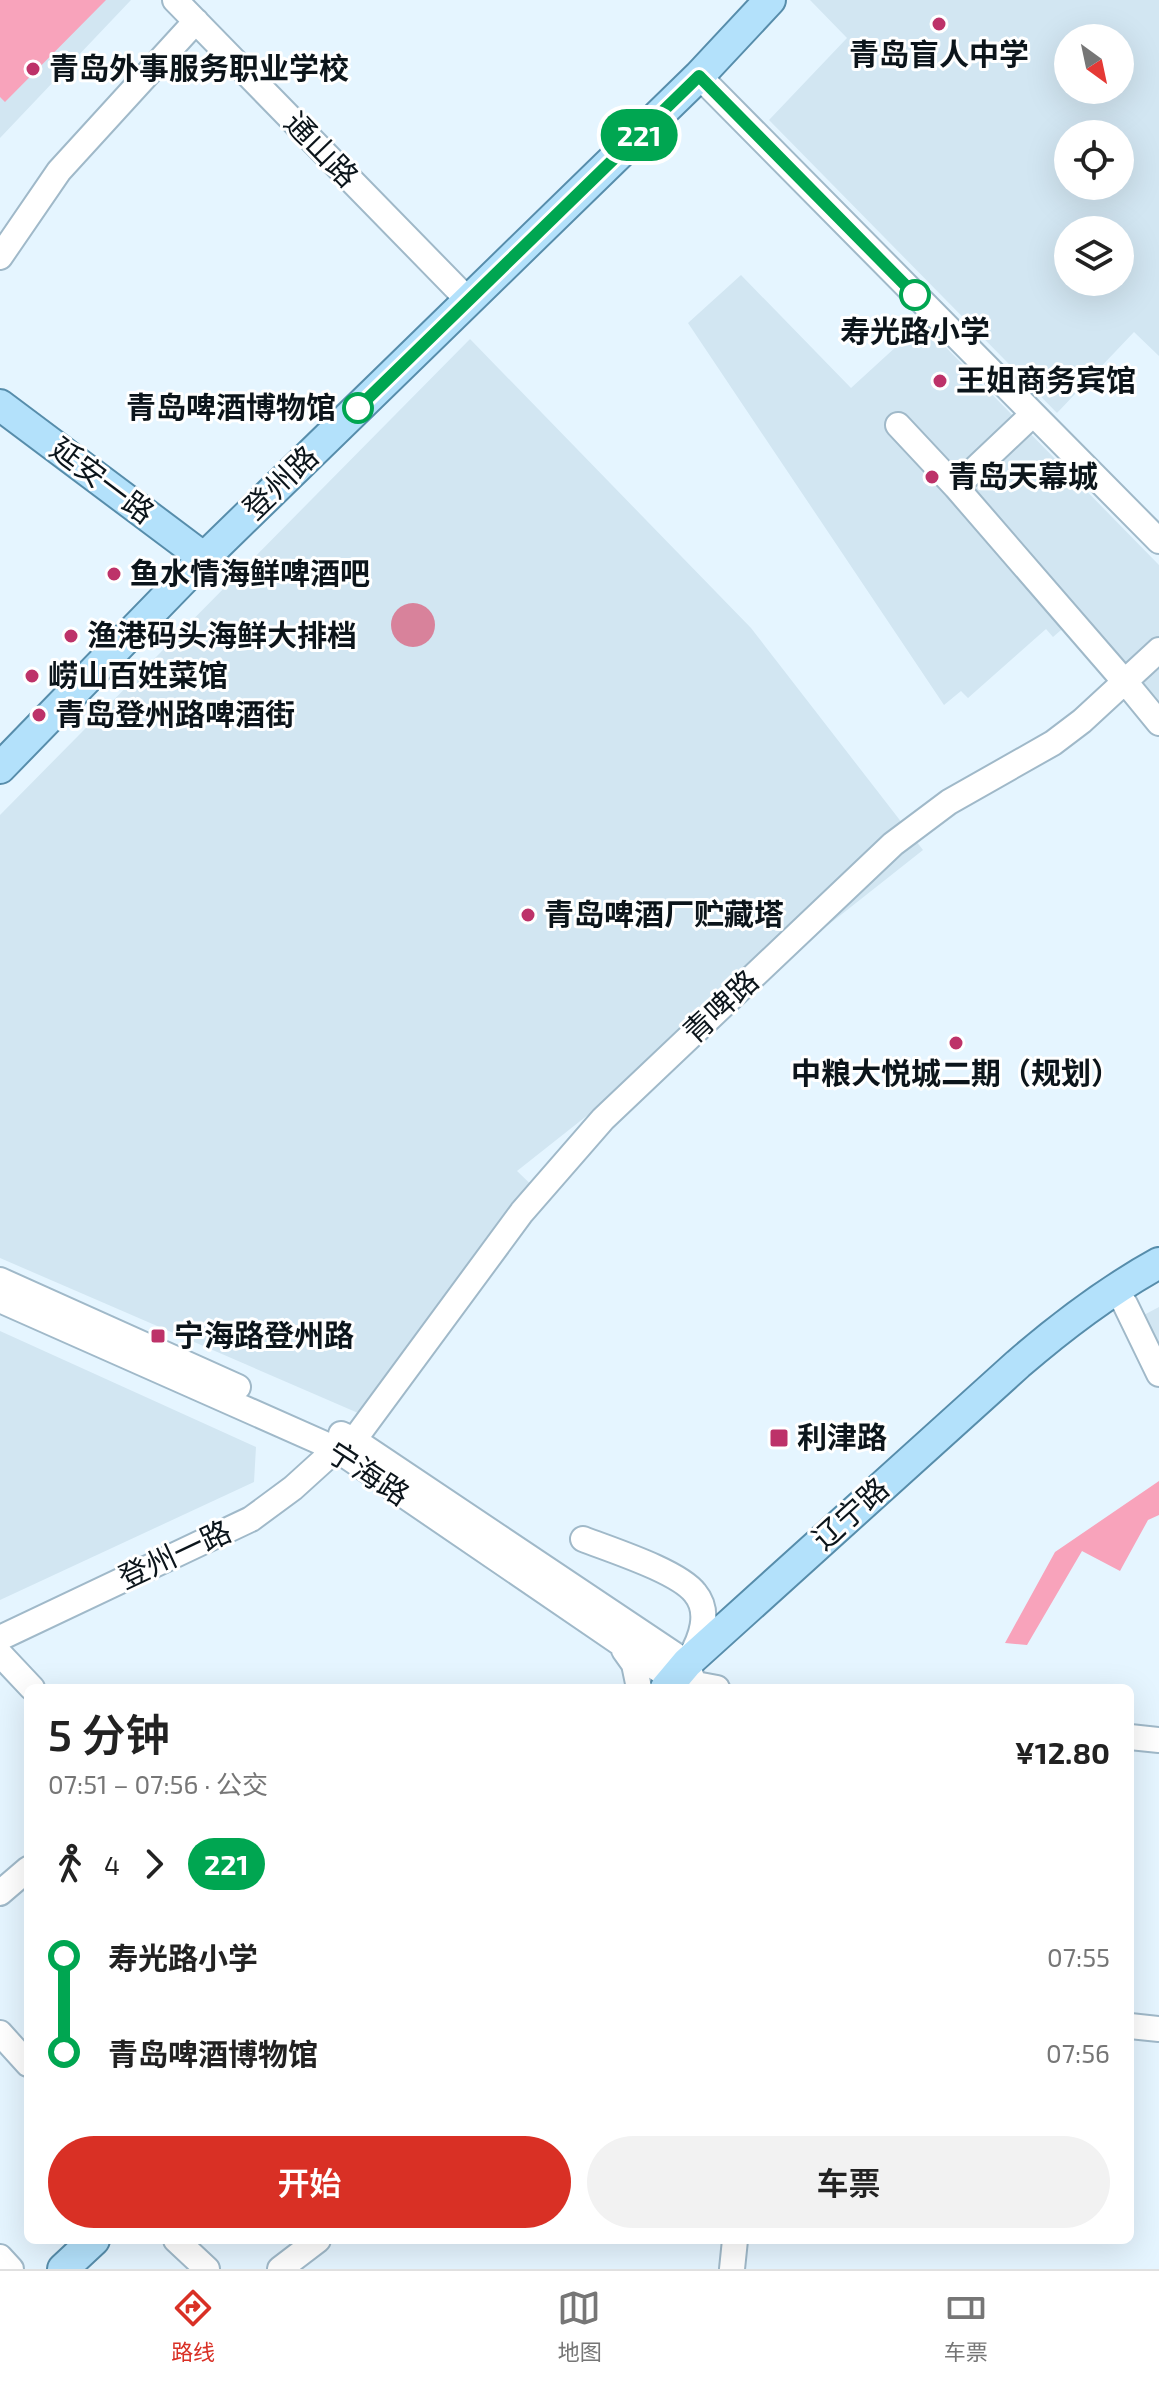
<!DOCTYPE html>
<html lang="zh">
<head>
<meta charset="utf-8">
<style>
  :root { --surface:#fff; --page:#f2f2f2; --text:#222; --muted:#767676; --line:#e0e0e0; --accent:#d93025 }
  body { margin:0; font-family:"Exo 2","Noto Sans SC",sans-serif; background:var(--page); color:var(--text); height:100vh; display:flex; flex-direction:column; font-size:30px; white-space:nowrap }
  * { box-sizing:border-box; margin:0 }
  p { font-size:26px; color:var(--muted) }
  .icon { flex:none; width:44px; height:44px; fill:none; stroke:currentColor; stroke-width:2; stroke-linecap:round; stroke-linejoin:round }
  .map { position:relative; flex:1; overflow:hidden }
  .side { position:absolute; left:24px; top:1684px; width:1110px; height:560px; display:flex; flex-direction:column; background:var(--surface); border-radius:12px; box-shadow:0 8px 32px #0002 }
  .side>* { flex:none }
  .badge { padding:0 16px; border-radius:26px; font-size:28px; line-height:52px }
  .needle { width:52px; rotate:147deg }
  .fabs { position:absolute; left:1054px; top:24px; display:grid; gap:16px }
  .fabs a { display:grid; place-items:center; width:80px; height:80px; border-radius:50%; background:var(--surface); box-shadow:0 8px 32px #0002; font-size:40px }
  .map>.badge { position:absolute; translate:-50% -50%; box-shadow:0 0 0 4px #fff }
  .legs { display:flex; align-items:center; gap:12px; height:88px; padding:0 24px; font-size:26px }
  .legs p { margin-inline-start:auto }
  .summary { display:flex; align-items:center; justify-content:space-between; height:136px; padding:0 24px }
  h1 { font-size:44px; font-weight:600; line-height:60px }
  .button { display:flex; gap:16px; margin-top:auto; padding:16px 24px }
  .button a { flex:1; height:92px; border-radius:48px; background:var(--accent); color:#fff; font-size:32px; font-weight:600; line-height:92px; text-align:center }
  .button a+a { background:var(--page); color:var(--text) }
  ul { padding:0 24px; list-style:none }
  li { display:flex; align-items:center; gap:28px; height:96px; font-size:30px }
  li i { display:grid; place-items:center; width:12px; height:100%; margin:0 10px; background:currentColor }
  li i::after { content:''; width:20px; height:20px; margin:-10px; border:6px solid; border-radius:50%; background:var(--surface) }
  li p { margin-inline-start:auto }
  li:first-child i { background:linear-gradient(#0000 50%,currentColor 0) }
  li:last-child i { background:linear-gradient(currentColor 50%,#0000 0) }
  .menu { display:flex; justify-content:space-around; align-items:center; height:112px; border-top:2px solid var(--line); background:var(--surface); font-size:22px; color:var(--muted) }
  .menu a { display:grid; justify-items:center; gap:4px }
  .menu .current { color:var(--accent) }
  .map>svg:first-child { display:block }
  .built { fill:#d2e6f2; fill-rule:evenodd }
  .green { fill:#f8a3bb }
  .water { fill:#d8829b }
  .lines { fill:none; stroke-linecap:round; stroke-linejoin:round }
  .minor-casing { stroke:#a0b9c9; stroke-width:28 }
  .major-casing { stroke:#578dab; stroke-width:34 }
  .minor { stroke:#fff; stroke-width:24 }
  .major { stroke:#b3e1fb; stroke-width:30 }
  .line-1-casing { stroke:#fff; stroke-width:18 }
  .line-1 { stroke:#00a651; stroke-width:12 }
  .poi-dot { fill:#bd3269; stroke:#fff; stroke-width:3 }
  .stop-1-dot { fill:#fff; stroke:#00a651; stroke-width:4 }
  .labels { text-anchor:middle; stroke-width:6; stroke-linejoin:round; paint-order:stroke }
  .poi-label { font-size:30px; font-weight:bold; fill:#0c151b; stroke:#fff; text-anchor:start }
  .street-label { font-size:30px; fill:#0c151b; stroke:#fff }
  .stop-label { font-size:30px; font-weight:bold; fill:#0c151b; stroke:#fff }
</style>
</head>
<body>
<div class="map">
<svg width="1159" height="2269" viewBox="0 0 1159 2269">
  <rect width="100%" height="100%" fill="#e5f5ff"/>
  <path class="built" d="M0,0H131L0,138Z
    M810,0H1159V356L1134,332L1057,413L769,120L847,38ZM1068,38H1120V90H1068ZM1068,134H1120V186H1068ZM1068,230H1120V282H1068Z
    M741,275L851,388L922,323L1159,565V722L1068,624L1053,637L1046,629L968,698L961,691L944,705L688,323Z
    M470,339L751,628L923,850L517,1171L544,1197L365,1416L0,1258V815Z
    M1159,1307V1360L1140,1317Z
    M0,1331L256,1447L254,1482L0,1600Z"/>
  <path class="green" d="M0,0H106L5,102L0,97Z
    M1159,1481V1515L1148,1520L1120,1571L1082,1551L1027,1645L1005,1643L1055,1552Z"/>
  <path class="water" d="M391 625a22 22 0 1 1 44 0a22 22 0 1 1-44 0Z"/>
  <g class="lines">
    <g class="minor-casing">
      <path id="minor" d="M175,0L468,300
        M699,76L1159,541
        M0,257L59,171L196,21
        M898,425L956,487L1118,674
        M956,487L1033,414
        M1132,690L1159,723
        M0,1280L238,1387
        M0,1300L336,1449L674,1680L717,1688
        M1125,1304L1159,1374
        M341,1434L354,1440L687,1663L692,1678
        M583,1539C611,1550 678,1571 695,1593C711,1612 701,1639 690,1657
        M0,1638L251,1519L293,1488L336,1449L354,1440L522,1212L603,1119L893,844L949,802L1053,743L1082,721L1159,650
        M624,1650L634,1664L639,1688
        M0,1654L32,1688
        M1130,1737L1159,1740
        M0,1893L28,1869
        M1130,2026L1159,2029
        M0,2033L28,2064
        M176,2240L207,2269
        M0,2257L11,2269
        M280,2269L318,2240
        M732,2269L735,2240"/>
    </g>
    <g class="major-casing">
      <path id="major" d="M0,405L204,558
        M0,768L204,558L699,76L770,0
        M666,1688L687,1663L1018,1364C1062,1326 1108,1291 1159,1263
        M63,2269L94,2240"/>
    </g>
    <use href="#minor" class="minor"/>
    <use href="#major" class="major"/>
  </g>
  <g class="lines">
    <g class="line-1-casing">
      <path id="line-1" d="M358,408L699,76L915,295"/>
    </g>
    <use href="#line-1" class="line-1"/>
  </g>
  <g class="poi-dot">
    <circle cx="939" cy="24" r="8"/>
    <circle cx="33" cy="69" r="8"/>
    <circle cx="940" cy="381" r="8"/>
    <circle cx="932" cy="477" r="8"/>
    <circle cx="114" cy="574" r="8"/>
    <circle cx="71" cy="636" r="8"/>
    <circle cx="32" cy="676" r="8"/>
    <circle cx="39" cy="715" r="8"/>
    <circle cx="528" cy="915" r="8"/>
    <circle cx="956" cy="1043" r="8"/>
    <rect x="150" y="1328" width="16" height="16" rx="4"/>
    <rect x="769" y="1428" width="20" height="20" rx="4"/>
  </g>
  <g class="stop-1-dot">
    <circle cx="915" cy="295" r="14"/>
    <circle cx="358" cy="408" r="14"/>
  </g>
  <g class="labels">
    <g class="poi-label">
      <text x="939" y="65" text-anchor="middle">青岛盲人中学</text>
      <text x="49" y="79">青岛外事服务职业学校</text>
      <text x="956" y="391">王姐商务宾馆</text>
      <text x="948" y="487">青岛天幕城</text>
      <text x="130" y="584">鱼水情海鲜啤酒吧</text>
      <text x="87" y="646">渔港码头海鲜大排档</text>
      <text x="48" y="686">崂山百姓菜馆</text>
      <text x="55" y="725">青岛登州路啤酒街</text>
      <text x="544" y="925">青岛啤酒厂贮藏塔</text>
      <text x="956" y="1084" text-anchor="middle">中粮大悦城二期（规划）</text>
      <text x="174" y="1346">宁海路登州路</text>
      <text x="797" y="1448">利津路</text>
    </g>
    <g class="street-label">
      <text transform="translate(321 150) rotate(46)" y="10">通山路</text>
      <text transform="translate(102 481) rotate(37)" y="10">延安一路</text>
      <text transform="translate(281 483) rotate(-44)" y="10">登州路</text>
      <text transform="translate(721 1007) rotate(-43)" y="10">青啤路</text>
      <text transform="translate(368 1474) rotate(33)" y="10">宁海路</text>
      <text transform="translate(851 1514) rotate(-42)" y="10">辽宁路</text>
      <text transform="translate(175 1555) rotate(-25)" y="10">登州一路</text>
    </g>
    <g class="stop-label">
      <text x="915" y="342">寿光路小学</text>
      <text x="336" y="418" text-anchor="end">青岛啤酒博物馆</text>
    </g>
  </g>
</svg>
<div class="fabs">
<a><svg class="needle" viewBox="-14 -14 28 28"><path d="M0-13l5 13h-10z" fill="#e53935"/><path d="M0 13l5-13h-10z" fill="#767676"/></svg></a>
<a><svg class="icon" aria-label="locate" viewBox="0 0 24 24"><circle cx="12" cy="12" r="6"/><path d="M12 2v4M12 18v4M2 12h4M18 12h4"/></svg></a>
<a><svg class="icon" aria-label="layers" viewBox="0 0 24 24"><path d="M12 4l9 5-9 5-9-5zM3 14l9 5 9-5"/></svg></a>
</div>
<b class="badge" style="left:639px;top:135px;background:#00a651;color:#fff">221</b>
<section class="side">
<div class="summary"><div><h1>5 分钟</h1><p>07:51 – 07:56 · 公交</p></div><b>¥12.80</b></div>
<div class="legs"><svg class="icon" aria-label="walk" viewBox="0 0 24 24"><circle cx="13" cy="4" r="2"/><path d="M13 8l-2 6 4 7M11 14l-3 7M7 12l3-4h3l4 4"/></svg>4<svg class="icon" aria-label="forward" viewBox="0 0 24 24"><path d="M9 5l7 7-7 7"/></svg><b class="badge" style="background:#00a651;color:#fff">221</b></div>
<ul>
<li><i style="color:#00a651"></i><b>寿光路小学</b><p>07:55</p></li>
<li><i style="color:#00a651"></i><b>青岛啤酒博物馆</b><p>07:56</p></li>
</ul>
<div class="button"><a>开始</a><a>车票</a></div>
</section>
</div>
<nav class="menu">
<a class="current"><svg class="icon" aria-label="directions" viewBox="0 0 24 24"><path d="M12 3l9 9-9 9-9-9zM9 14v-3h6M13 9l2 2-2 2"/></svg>路线</a>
<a><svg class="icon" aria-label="map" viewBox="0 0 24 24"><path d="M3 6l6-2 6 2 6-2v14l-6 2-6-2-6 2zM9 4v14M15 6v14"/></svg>地图</a>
<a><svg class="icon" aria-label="tickets" viewBox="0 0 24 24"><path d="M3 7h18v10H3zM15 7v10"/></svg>车票</a>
</nav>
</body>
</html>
